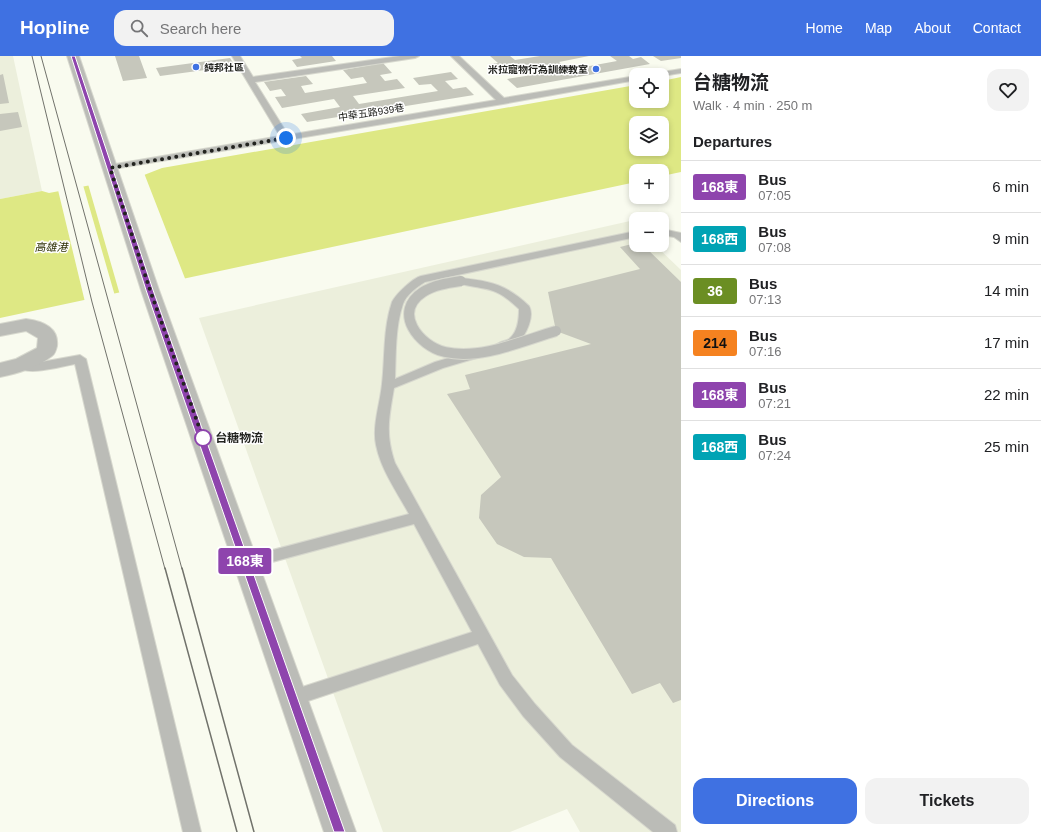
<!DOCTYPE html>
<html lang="en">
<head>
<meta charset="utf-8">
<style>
  :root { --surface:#fff; --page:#f2f2f2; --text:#202124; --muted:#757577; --line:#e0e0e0; --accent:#3f71e2 }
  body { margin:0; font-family:Arial,"Noto Sans TC",sans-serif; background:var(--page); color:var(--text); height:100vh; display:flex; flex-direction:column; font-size:15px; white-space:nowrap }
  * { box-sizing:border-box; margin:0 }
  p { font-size:13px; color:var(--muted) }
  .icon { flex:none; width:22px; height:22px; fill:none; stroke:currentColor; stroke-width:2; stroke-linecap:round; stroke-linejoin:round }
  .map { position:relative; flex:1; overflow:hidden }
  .details { display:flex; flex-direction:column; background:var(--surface); width:360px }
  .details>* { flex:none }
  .badge { padding:0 8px; border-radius:3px; font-size:14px; line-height:26px }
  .fabs { position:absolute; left:629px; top:12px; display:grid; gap:8px }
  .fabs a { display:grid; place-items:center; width:40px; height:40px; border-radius:8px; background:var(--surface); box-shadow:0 2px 6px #0003; font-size:20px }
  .you { position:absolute; width:20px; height:20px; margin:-10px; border:3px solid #fff; border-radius:50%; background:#1a73e8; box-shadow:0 0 0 6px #1a73e833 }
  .map>.badge { position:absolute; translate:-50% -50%; box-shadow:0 0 0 2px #fff }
  h2 { padding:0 12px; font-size:15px; line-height:36px }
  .round { display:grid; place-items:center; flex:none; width:42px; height:42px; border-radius:12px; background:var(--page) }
  .summary { display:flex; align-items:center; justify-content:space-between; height:68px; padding:0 12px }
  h1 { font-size:19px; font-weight:700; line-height:30px }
  .action { display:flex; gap:8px; margin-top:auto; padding:8px 12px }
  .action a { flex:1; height:46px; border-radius:12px; background:var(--accent); color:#fff; font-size:16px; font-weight:700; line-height:46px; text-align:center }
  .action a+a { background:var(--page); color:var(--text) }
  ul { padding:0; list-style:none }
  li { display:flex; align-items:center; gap:12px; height:52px; padding:0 12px; border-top:1px solid var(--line) }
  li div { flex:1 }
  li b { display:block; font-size:15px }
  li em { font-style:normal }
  li .badge { min-width:44px; font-weight:700; text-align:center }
  header { display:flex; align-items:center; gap:24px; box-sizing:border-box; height:56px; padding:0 20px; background:var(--accent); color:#fff }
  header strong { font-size:19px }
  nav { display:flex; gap:22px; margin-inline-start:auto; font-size:14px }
  .search { width:280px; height:36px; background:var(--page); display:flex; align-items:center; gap:10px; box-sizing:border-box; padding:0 14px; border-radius:12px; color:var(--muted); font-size:15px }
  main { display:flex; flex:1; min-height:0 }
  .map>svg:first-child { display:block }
  .built { fill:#ecefdc }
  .water { fill:#dee884; fill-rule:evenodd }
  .pier { fill:#f9fbef }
  .building { fill:#c6c7bc }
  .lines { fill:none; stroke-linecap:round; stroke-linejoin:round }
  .service-casing { stroke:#d7d8ce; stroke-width:2 }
  .minor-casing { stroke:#d7d8ce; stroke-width:2 }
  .tertiary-casing { stroke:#d7d8ce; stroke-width:2 }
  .service { fill:#bbbcb7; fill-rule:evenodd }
  .minor { fill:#bbbcb7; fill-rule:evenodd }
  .tertiary { fill:#bbbcb7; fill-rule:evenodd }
  .tram-far1 { stroke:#71726b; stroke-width:1 }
  .tram { stroke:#71726b; stroke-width:1.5 }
  .service-bridge-casing { stroke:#d7d8ce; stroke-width:12; stroke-linecap:butt }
  .service-bridge { stroke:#bbbcb7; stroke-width:10 }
  .line { fill:#8e44ad; stroke:#fff }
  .walk { stroke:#22231f; stroke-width:4; stroke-dasharray:0 7.2 }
  .poi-dot { fill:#3f71e2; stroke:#fff; stroke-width:1.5 }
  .stop-dot { fill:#fff; stroke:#8e44ad; stroke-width:2 }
  .labels { text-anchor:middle; stroke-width:3; stroke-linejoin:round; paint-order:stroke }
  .far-poi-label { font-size:10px; font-weight:bold; fill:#22231f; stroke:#fff; text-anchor:start }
  .far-street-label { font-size:10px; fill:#22231f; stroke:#fff }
  .far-water-label { font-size:11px; font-style:italic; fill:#2f3206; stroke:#fff }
  .stop-label { font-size:12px; font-weight:bold; fill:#22231f; stroke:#fff; text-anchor:start }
</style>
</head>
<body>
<header>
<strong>Hopline</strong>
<div class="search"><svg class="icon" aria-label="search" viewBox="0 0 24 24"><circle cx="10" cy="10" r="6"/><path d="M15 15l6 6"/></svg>Search here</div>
<nav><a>Home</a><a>Map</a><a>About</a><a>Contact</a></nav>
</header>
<main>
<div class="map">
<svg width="681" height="776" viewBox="0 0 681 776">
  <rect width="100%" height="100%" fill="#f9fbef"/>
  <path class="built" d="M0,0H13L42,135L0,143Z
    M630,165L636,171V189H655L681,214V776H580L567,753L510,776H383L199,262Z"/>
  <path class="water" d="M681,21V116L662,120V115H636V126L0,262V143L42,135L49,137L144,119L162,112L636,29V45H662V25ZM636,67H662V93H636Z"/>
  <path class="pier" d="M144,117L186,225L120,239L88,128Z
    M83,129L115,240L85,246L58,134Z"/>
  <path class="building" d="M115,0H139L147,22L123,25Z
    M300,0H332L336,5L297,11L292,4L302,2Z
    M490,0H510L515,4L540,0H589L559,6L568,14L617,5L610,0H629L633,3L641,1L650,8L517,32L507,23L551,16L542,9L499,16L490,8L498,7Z
    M653,0H681V2L661,5Z
    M230,2L235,10L160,20L156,12Z
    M383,7L392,17L380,19L385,25L397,23L405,32L353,40L359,48L438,35L431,28L419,29L413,22L451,16L458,23L445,25L453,33L466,31L474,39L307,66L301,58L340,51L334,43L282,52L275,41L286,40L281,33L270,35L264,26L306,20L313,28L301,30L305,37L367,27L363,21L351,23L343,14Z
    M3,18L9,47L0,48V19Z
    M18,56L22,71L0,75V58Z
    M636,187V189H643L681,226V644L673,647L660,627L632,638L551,502L524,501L497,488L479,462L481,439L501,421L447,338L470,333L465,319L591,288L556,275L548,236L640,213L620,191Z"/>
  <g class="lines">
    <g class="service-casing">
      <path id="service" d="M232,0H240L253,21L400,0H419L415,2L255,26L288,79L496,44L451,0H459L504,42L636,20V24L503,48L107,114L105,112L110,109L280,80Z
        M681,13V17L662,20L652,19L656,17Z
        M662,173L681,177V186L674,181L662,179Z
        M636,175V181L425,226C417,231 406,239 403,248C395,271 396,299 395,323L435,306L472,295L476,294L482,298L480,301L443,312L394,332C389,362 385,377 395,407L512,619L535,648L572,689L675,769L677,776H653L560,701L523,660L500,629L478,588L293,650L287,648L285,642L287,636L293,634L472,576L414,468L246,513L241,511L239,507L241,503L246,501L409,458C397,436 381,414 376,389C372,370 380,348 382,328C385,302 383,272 392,246C396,238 413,222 421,220Z
        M461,222C491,225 507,229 529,250C535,260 526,279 518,287C515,291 506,292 501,294L495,290C499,285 504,286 509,283C518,276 519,263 519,253C494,229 488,235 457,227L456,225Z
        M80,299L86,303L201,776H183L75,308C62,310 24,322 16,309L22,305L30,308Z"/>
    </g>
    <g class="minor-casing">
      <path id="minor" d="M26,263C42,265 59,271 57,290C56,294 55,298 52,300C36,312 19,317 0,321V307L16,303L37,292L38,282L26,275L0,280V268Z"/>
    </g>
    <g class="tertiary-casing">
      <path id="tertiary" d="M67,0H79L159,234L356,776H324L141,234Z"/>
    </g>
    <use href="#service" class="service"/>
    <use href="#minor" class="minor"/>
    <use href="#tertiary" class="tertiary"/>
    <path class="tram-far1" d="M32,0L92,246L165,513
      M41,0L182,513"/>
    <path class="tram" d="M165,512L237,776
      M182,512L254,776"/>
    <g class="service-bridge-casing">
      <path id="service-bridge" d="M461,225C448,227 434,229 423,236C392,256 419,290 445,296C481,304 522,285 556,275"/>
    </g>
    <use href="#service-bridge" class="service-bridge"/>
  </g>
  <path class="line" d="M71,0H75L153,234L345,776H334L146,234Z"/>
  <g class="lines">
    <path class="walk" d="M203,382L150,234L110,112L286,82"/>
  </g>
  <g class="poi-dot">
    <circle cx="196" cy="11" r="4"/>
    <circle cx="596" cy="13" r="4"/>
  </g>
  <circle class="stop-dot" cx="203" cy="382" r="8"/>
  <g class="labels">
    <g class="far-poi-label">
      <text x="204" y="15">純邦社區</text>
      <text x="588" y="17" text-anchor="end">米拉寵物行為訓練教室</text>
    </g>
    <g class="far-street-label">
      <text transform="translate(371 56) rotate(-9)" y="4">中華五路939巷</text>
    </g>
    <g class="far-water-label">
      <text x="51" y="195">高雄港</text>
    </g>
    <g class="stop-label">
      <text x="215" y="386">台糖物流</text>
    </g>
  </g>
</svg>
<div class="fabs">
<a><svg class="icon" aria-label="locate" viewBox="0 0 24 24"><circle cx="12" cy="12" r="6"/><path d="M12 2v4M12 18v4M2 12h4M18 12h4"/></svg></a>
<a><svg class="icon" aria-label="layers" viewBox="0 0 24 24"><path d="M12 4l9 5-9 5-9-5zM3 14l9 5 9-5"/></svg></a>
<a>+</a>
<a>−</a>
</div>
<div class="you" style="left:286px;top:82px"></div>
<b class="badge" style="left:245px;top:505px;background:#8e44ad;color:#fff">168東</b>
</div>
<section class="details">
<div class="summary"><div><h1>台糖物流</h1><p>Walk · 4 min · 250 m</p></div><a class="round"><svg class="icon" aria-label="heart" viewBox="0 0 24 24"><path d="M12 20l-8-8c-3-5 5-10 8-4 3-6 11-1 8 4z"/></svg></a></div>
<h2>Departures</h2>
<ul>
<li><span class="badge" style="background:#8e44ad;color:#fff">168東</span><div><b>Bus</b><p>07:05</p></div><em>6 min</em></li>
<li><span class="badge" style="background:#00a3b4;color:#fff">168西</span><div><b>Bus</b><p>07:08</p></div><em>9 min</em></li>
<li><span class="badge" style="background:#6b8e23;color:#fff">36</span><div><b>Bus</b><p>07:13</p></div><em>14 min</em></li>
<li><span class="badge" style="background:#f58220;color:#111">214</span><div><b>Bus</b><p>07:16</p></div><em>17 min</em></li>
<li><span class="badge" style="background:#8e44ad;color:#fff">168東</span><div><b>Bus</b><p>07:21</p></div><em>22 min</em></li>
<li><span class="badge" style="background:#00a3b4;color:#fff">168西</span><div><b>Bus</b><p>07:24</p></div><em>25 min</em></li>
</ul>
<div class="action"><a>Directions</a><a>Tickets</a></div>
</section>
</main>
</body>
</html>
